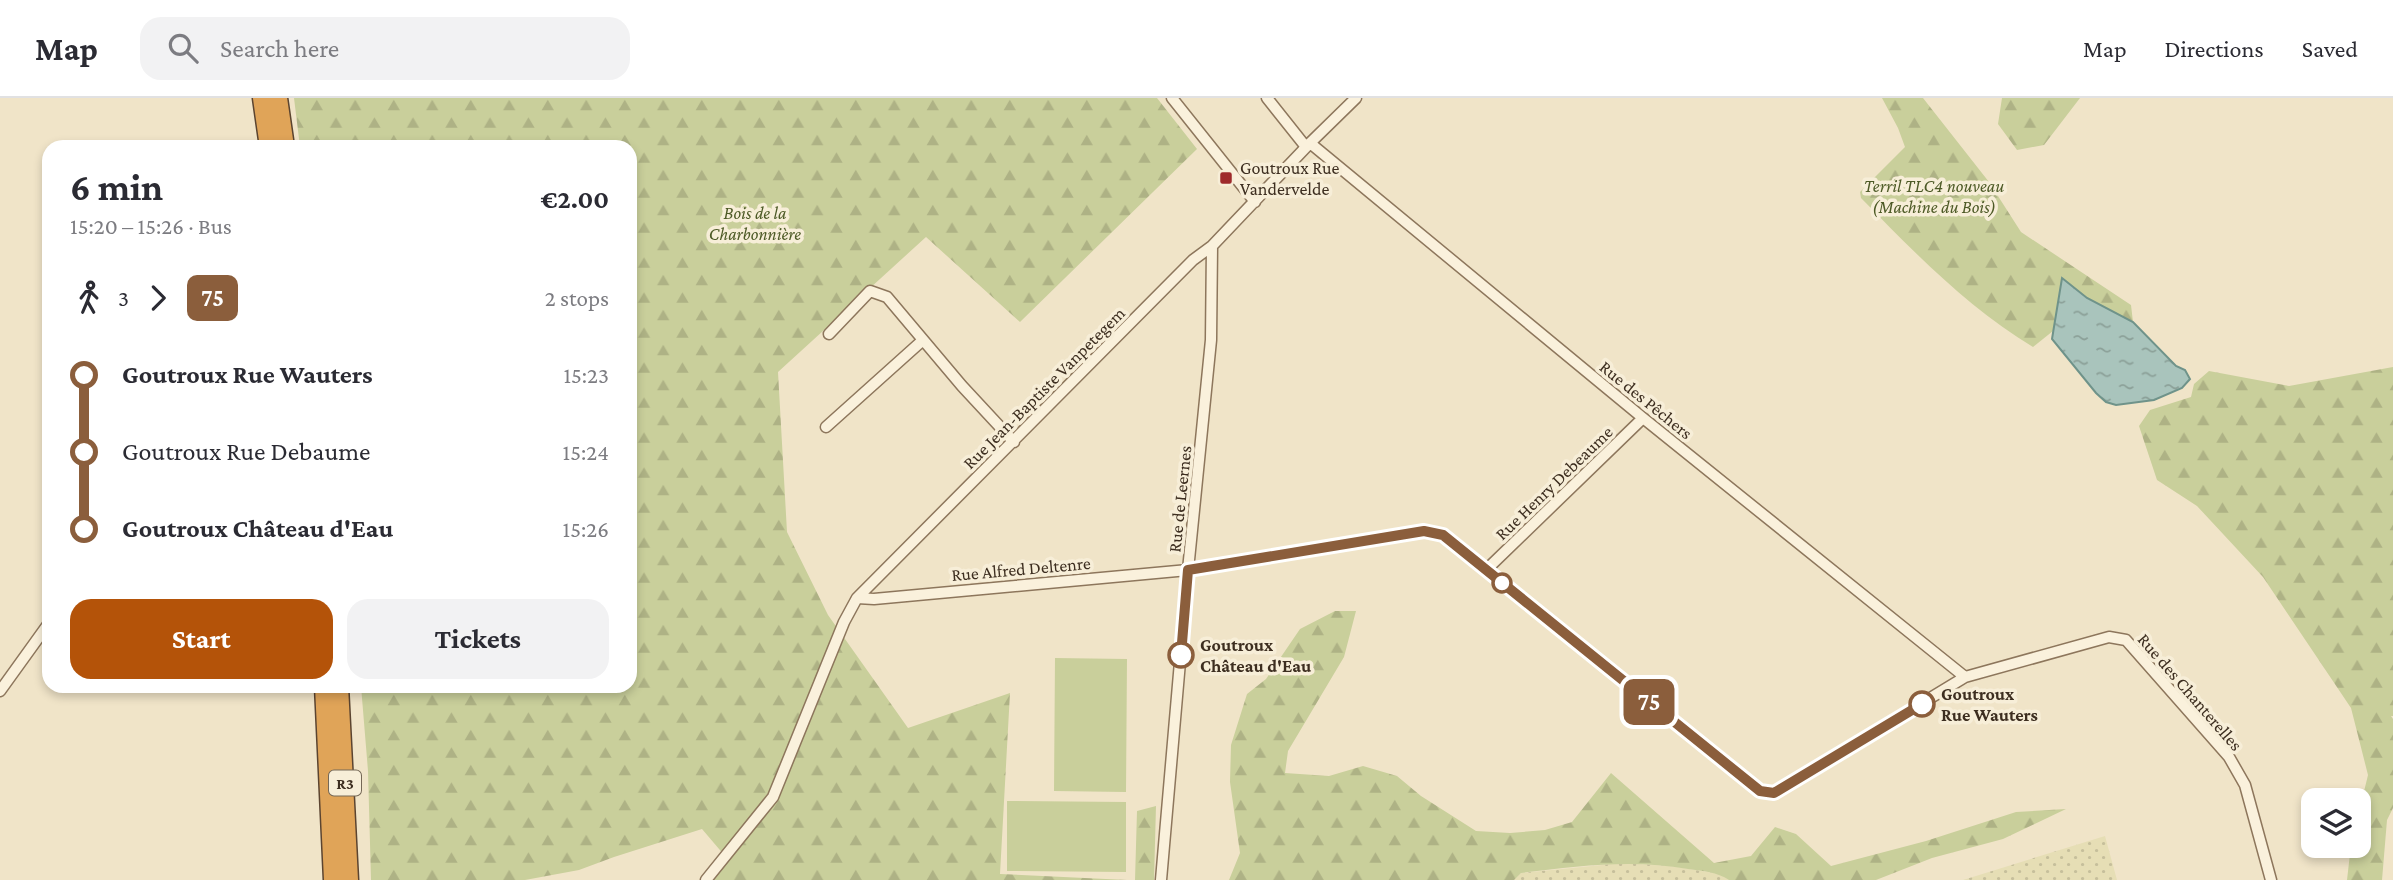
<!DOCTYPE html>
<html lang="en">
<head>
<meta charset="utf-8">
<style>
  :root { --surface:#fff; --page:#f2f2f3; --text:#2b2b33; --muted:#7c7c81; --line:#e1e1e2; --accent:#b45309 }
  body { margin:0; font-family:"Crimson Pro",serif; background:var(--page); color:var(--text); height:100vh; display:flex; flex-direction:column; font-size:26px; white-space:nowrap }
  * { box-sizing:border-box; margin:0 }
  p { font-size:23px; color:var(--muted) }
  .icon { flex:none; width:38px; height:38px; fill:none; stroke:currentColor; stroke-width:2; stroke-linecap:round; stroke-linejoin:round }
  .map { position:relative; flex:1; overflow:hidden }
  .sheet { position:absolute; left:42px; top:42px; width:595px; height:553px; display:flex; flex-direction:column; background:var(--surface); border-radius:21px; box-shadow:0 4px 10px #0003 }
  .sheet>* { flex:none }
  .badge { padding:0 14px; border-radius:10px; font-size:24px; line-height:46px }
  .tools { position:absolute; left:2301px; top:690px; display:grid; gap:14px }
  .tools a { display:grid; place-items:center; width:70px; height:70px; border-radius:14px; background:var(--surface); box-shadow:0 4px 10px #0003; font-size:35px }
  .map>.badge { position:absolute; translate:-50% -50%; box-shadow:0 0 0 4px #fff }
  .legs { display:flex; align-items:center; gap:10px; height:77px; padding:0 28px; font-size:23px }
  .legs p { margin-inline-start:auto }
  .head { display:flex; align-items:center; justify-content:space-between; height:119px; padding:0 28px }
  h1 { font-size:38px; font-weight:700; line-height:52px }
  .primary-button { display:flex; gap:14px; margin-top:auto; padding:14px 28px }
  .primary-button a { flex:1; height:80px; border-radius:21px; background:var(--accent); color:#fff; font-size:28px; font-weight:700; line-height:80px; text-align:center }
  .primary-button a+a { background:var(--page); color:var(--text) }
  ul { padding:0 28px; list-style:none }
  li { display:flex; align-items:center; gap:24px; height:77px; font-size:26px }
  li i { display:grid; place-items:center; width:10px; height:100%; margin:0 9px; background:currentColor }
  li i::after { content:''; width:18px; height:18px; margin:-9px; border:5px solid; border-radius:50%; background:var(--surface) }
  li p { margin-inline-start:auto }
  li:first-child i { background:linear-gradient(#0000 50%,currentColor 0) }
  li:last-child i { background:linear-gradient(currentColor 50%,#0000 0) }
  header { display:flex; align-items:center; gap:42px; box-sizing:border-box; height:98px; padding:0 35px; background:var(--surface); border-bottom:2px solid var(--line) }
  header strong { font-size:33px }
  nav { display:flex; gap:38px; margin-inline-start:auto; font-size:24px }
  .search { width:490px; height:63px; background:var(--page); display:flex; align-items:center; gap:18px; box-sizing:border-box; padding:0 24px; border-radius:21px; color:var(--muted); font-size:26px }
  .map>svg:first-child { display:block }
  .farmland { fill:url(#farmland-dots) }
  .forest { fill:url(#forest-firs) }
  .pitch { fill:#c9cf9b }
  .water { fill:url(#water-ripples); stroke:#6f938a; stroke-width:2 }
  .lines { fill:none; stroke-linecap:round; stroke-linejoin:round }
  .minor-casing { stroke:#8d765c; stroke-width:13 }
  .motorway-casing { stroke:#5b4430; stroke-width:21 }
  .minor { stroke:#faf1dc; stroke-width:10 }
  .motorway { stroke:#e0a458; stroke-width:18 }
  .line-1-casing { stroke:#fff; stroke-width:16 }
  .line-1 { stroke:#8b5e3c; stroke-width:10 }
  .poi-dot { fill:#9e2a2b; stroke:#f7eed8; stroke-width:2.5 }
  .stop-1-dot { fill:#fff; stroke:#8b5e3c; stroke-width:3.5 }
  .labels { text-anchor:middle; stroke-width:7; stroke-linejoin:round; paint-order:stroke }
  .shield { fill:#f7eed8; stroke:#756857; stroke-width:2 }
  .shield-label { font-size:16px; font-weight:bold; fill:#3d2e20 }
  .poi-label { font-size:18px; fill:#3d2e20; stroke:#f7eed8; text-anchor:start }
  .park-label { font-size:18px; font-style:italic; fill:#4d5a26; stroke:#f7eed8 }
  .street-label { font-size:18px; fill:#3d2e20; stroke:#f7eed8 }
  .stop-label { font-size:18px; font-weight:bold; fill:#3d2e20; stroke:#f7eed8; text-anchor:start }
</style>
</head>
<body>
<header>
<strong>Map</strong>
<div class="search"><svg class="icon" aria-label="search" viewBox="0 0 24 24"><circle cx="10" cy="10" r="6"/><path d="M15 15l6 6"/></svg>Search here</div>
<nav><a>Map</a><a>Directions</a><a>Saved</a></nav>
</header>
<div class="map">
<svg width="2393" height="782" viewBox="0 0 2393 782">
  <defs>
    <pattern id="farmland-dots" width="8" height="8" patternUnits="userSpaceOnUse" patternTransform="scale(1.75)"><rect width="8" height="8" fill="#e6deb5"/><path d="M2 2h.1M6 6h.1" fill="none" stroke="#c6bf9b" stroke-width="1.8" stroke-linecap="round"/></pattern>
    <pattern id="forest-firs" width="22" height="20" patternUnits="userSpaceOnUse" patternTransform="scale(1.75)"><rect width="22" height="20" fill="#c9cf9b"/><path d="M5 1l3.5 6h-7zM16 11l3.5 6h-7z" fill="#aeb285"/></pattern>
    <pattern id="water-ripples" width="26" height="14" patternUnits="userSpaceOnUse" patternTransform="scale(1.75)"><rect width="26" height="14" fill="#a9c4bc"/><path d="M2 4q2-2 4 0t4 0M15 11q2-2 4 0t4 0" fill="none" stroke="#8ba098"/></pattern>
  </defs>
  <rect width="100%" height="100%" fill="#f0e4c8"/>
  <path class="farmland" d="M2105,738L2117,782H1963Z
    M1622,765L1671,768L1720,776L1729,782H1514L1521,775Z"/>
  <path class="forest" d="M294,0H1157L1197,51L1020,224L926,139L778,274L787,434L828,517L908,630L1010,595L1000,776L1127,782H706L725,758L702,731L614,759L579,772L525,782H371L368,673L361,588H630V49H300Z
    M1882,0H1923L1989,84L2021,134L2131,207L2133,224L2087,200L2062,181L2053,233L2033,249C1968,210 1914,154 1861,100L1860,94L1905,49L1898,30Z
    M2002,0H2080L2044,47L2017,52L1998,26Z
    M2393,269V618H2391L2393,621V710L2387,722L2382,782H2347L2351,747H2359V714L2368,677L2351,610L2263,479L2197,408L2157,382L2139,328L2150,312L2191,299L2194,286L2209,273L2289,288Z
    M1335,513H1356L1344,559L1288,653L1285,675L1329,678L1363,668L1397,678L1421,698L1476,733L1510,735L1545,732L1572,724L1611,675L1714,765L1751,758L1775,729L1796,736L1831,768L1926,743L2016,714L2066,711L2003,741L1932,760L1876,782H1729C1717,774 1703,773 1688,771C1632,761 1577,768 1521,775L1514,782H1229L1240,755L1230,684L1231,647L1247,596L1266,581L1300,531Z
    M1156,708L1154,782H1135L1137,713Z"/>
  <path class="pitch" d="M1055,560L1127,561L1126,694L1054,693Z
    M1007,703L1126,704V774L1007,773Z"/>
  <path class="water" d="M2062,180L2087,200L2133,224L2176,268L2185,272L2190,281L2182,290L2154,302L2116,307L2106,304L2096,295L2052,241Z"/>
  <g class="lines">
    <g class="minor-casing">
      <path id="minor" d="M1172,0L1255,104
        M1267,0L1306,49
        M1310,45L1643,320L1965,579
        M829,236L870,193L887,199L962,288L1014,344
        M826,329L923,242
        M1486,472L1643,320
        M857,500L874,501L1188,472L1424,433L1443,437L1760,693L1774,695L1965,579L2109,539L2126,542L2229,659L2245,687L2271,782
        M0,593L49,525
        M706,782L773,699L844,524L857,500L1193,162L1212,148L1310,45L1356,0
        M1161,782L1188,472L1211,242L1212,148"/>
    </g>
    <g class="motorway-casing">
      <path id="motorway" d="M262,0L269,49
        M278,0L285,49
        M324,588L333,782
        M339,588L349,782"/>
    </g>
    <use href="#minor" class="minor"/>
    <use href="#motorway" class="motorway"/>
  </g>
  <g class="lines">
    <g class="line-1-casing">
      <path id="line-1" d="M1181,557L1188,472L1424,433L1443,437L1760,693L1774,695L1922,606"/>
    </g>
    <use href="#line-1" class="line-1"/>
  </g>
  <rect class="poi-dot" x="1219" y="73" width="14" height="14" rx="3.5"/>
  <g class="stop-1-dot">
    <circle cx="1502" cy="485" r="9"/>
    <circle cx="1181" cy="557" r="12"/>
    <circle cx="1922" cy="606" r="12"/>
  </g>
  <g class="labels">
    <rect class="shield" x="329" y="672.5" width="32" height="25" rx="5"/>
    <g class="shield-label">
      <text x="345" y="691">R3</text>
    </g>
    <g class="poi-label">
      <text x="1240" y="76">Goutroux Rue<tspan x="1240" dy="21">Vandervelde</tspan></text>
    </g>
    <g class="park-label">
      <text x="1934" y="94">Terril TLC4 nouveau<tspan x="1934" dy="21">(Machine du Bois)</tspan></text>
      <text x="755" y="121">Bois de la<tspan x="755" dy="21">Charbonnière</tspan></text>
    </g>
    <g class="street-label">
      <text transform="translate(1044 290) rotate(-45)" y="6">Rue Jean-Baptiste Vanpetegem</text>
      <text transform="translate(1646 302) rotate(39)" y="6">Rue des Pêchers</text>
      <text transform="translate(1554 385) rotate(-44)" y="6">Rue Henry Debeaume</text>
      <text transform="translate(1180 401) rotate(-84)" y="6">Rue de Leernes</text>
      <text transform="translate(1021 471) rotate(-5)" y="6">Rue Alfred Deltenre</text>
      <text transform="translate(2190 594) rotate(49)" y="6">Rue des Chanterelles</text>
    </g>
    <g class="stop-label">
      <text x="1200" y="553">Goutroux<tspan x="1200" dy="21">Château d'Eau</tspan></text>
      <text x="1941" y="602">Goutroux<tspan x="1941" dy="21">Rue Wauters</tspan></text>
    </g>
  </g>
</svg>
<div class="tools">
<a><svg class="icon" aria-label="layers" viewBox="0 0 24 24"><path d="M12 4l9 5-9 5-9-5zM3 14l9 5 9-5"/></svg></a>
</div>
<b class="badge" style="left:1649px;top:604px;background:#8b5e3c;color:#fff">75</b>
<section class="sheet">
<div class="head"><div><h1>6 min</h1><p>15:20 – 15:26 · Bus</p></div><b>€2.00</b></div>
<div class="legs"><svg class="icon" aria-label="walk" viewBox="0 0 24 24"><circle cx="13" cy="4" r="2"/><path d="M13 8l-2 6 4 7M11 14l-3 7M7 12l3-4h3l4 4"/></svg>3<svg class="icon" aria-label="forward" viewBox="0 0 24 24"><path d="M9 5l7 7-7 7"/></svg><b class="badge" style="background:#8b5e3c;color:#fff">75</b><p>2 stops</p></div>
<ul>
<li><i style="color:#8b5e3c"></i><b>Goutroux Rue Wauters</b><p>15:23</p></li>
<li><i style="color:#8b5e3c"></i><span>Goutroux Rue Debaume</span><p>15:24</p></li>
<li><i style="color:#8b5e3c"></i><b>Goutroux Château d'Eau</b><p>15:26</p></li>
</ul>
<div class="primary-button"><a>Start</a><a>Tickets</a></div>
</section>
</div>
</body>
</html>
